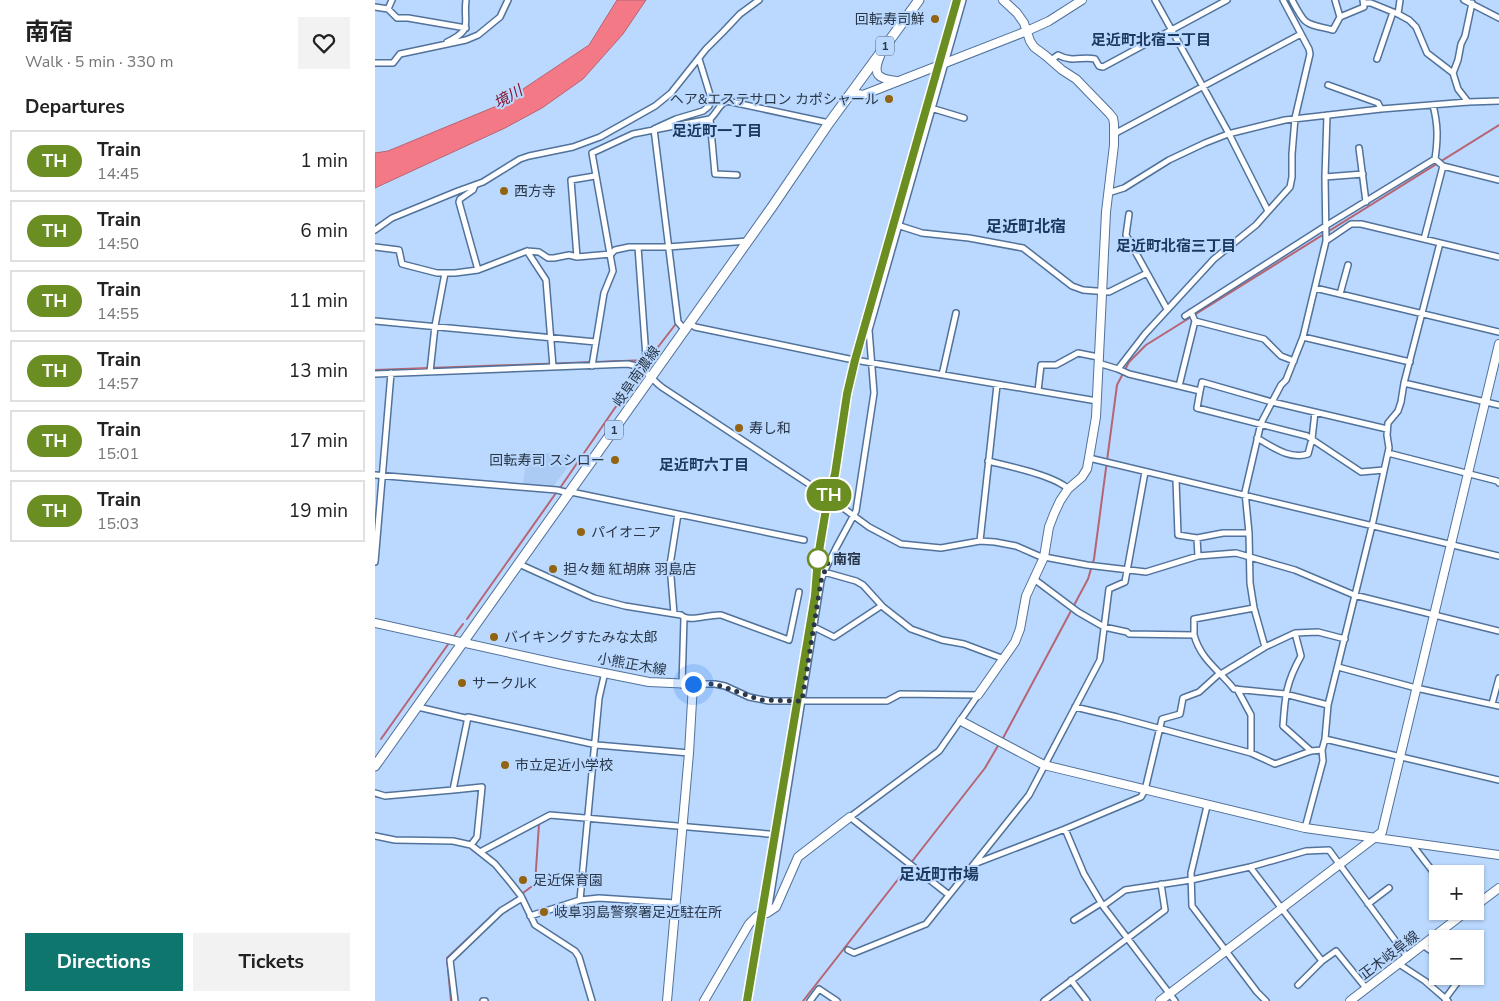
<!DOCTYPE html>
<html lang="en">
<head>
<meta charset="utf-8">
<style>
  :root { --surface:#fff; --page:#f2f2f2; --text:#222; --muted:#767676; --line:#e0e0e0; --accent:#0f766e }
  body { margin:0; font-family:"Nunito Sans","Noto Sans JP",sans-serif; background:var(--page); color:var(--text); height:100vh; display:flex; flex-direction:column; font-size:19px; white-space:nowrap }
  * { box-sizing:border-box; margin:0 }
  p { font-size:16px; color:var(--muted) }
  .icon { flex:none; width:28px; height:28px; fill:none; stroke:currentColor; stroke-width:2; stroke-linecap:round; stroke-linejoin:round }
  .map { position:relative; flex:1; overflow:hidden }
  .details { display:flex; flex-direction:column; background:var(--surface); width:375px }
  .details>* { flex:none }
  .badge { padding:0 10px; border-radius:16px; font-size:18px; line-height:32px }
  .tools { position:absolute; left:1054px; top:865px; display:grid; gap:10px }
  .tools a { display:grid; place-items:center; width:55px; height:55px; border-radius:0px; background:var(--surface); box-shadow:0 1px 4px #0004; font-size:25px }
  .you { position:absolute; width:25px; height:25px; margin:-12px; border:4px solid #fff; border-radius:50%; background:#1a73e8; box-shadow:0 0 0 8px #1a73e833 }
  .map>.badge { position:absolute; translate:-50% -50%; box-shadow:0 0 0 2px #fff }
  h2 { padding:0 25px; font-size:19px; line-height:45px }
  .round { display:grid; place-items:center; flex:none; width:52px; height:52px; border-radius:0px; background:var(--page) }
  .summary { display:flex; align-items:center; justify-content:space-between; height:85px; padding:0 25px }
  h1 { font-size:24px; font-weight:700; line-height:38px }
  .primary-button { display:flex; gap:10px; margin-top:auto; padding:10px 25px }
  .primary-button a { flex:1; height:58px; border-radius:0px; background:var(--accent); color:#fff; font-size:20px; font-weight:700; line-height:58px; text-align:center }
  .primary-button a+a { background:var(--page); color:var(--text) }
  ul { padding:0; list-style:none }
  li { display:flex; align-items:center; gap:15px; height:62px; margin:0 10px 8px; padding:0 15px; border:2px solid var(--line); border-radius:0px }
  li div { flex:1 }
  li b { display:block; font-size:19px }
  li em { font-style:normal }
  li .badge { min-width:55px; font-weight:700; text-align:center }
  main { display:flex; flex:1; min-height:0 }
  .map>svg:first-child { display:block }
  .built { fill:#abcbf4 }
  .water { fill:#f37987; stroke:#b66574 }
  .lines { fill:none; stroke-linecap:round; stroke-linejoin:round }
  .stream { stroke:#b66574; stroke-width:2 }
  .street-casing { stroke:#51729b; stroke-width:8 }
  .secondary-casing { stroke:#51729b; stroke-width:10 }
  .primary-casing { stroke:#51729b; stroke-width:11 }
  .street { stroke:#fff; stroke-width:5 }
  .secondary { stroke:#fff; stroke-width:8 }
  .primary { stroke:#fff; stroke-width:9 }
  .rail-casing { stroke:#51637b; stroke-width:4 }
  .rail { stroke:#bbd8fe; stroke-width:2; stroke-dasharray:5.5; stroke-linecap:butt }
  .line-casing { stroke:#fff; stroke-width:11 }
  .line { stroke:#6b8e23; stroke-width:8 }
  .walk { stroke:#293749; stroke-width:5; stroke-dasharray:0 9 }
  .poi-dot { fill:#926311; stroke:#bbd8fe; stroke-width:2 }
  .stop-dot { fill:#fff; stroke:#6b8e23; stroke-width:2.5 }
  .labels { text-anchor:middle; stroke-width:4; stroke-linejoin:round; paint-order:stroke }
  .shield { fill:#bbd8fe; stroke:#55677f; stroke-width:1 }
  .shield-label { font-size:12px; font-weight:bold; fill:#293749 }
  .poi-label { font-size:14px; fill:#293749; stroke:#bbd8fe; text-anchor:start }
  .street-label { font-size:14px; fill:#293749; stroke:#bbd8fe }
  .stop-label { font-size:14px; font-weight:bold; fill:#293749; stroke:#bbd8fe; text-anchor:start }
  .neighbourhood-label { font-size:15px; font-weight:bold; fill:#1b395e; stroke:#bbd8fe }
  .water-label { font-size:15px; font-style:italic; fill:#82132d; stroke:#bbd8fe }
  .quarter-label { font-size:16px; font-weight:bold; fill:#1b395e; stroke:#bbd8fe }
</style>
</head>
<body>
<main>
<section class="details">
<div class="summary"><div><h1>南宿</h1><p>Walk · 5 min · 330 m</p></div><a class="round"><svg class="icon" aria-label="heart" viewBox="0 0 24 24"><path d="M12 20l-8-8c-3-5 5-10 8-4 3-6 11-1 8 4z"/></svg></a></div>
<h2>Departures</h2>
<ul>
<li><span class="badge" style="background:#6b8e23;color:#fff">TH</span><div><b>Train</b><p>14:45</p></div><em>1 min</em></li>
<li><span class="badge" style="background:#6b8e23;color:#fff">TH</span><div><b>Train</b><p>14:50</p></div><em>6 min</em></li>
<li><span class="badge" style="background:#6b8e23;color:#fff">TH</span><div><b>Train</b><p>14:55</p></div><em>11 min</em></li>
<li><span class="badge" style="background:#6b8e23;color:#fff">TH</span><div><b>Train</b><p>14:57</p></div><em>13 min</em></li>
<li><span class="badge" style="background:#6b8e23;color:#fff">TH</span><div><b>Train</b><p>15:01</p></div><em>17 min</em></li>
<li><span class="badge" style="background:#6b8e23;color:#fff">TH</span><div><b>Train</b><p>15:03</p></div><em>19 min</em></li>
</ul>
<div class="primary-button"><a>Directions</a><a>Tickets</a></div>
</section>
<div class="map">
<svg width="1124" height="1001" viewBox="0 0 1124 1001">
  <rect width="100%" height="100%" fill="#bbd8fe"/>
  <path class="built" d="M152,451L195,455V464L177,488L148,485Z"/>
  <path class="water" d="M242,0H271L248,34L208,79L167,108L130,128L0,188V153L13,151L124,105L214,45Z"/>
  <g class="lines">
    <path class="stream" d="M273,360L300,325
      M0,370L274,360
      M185,488L266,370
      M92,619L181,493
      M79,636L88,624
      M6,739L74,643
      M627,740L713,579L719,559L742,385L754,362L771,345L1124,125
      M148,893L160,884L164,824L173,819
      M76,1001L72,958L123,910L143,897
      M428,1001L610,768L624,744"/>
    <g class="street-casing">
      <path id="street" d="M780,0L852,130L893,211
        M917,0C931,27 930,23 958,30L965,17L989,7L988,0
        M960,0L965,17
        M1089,0L1124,18
        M989,3H996L1023,14L1034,20L1041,27L1052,53L1078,73L1083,89L1093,102
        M0,7L13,9L17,0
        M13,9L22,18H33L91,28
        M1023,14L1025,0
        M72,42C99,29 88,25 91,0
        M1002,59L1018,12
        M676,60L683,55C698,63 706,56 720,59L724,66L728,67L852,0
        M0,63H18L25,54L91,40L103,35L125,17L133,0
        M1078,73L1083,60L1086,44L1090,36L1097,3
        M953,85L1003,103L1006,109
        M1058,105C1063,125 1063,138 1060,159L1068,166L1124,180
        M556,108L589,118
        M335,119L340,174L362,175
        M739,134L926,34
        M984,148L991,202
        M950,177L988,174
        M100,185L98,190L85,199L84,202L103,270
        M733,193L749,188L794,160L830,143L853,134L910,120L1006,109L1093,102L1124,101
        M754,214L751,235L792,309
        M522,225L547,233L594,238L648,248L697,286L708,290L734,292L772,273
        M0,230L17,218L83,191L108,182L145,159L154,156L198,147L225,137L280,106L296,93L331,49L348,32L365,14L384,0
        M1049,239L1068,166
        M951,241L976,224H986L1124,257
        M0,247L24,250L27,264L62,273H80L103,270L152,251L164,252L173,258H179L194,255L202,257L236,254L240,250L254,247H293L373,241
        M263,247L271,357L270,370
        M152,251L171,280L178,367
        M202,257L196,180L220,176
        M940,288L1124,332
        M965,294L973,265
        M816,312L820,321L889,339L906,356L919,361
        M810,316L952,225L1060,159
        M0,321L221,342
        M315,323L320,327L474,359L722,401
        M310,330L303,322L279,129L301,119L328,111L334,106L336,98L324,59
        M928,337L1035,362
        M723,363L743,369L754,374L825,391L827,382L897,402L1012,429
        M217,366L229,293L238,271L217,153L258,134L335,119C342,113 344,104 352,101L454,123
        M743,369L770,334L839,259L881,225L915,187L917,177V154L920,118L935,54L934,49L908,0
        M55,372L60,326L70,273
        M0,374L253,364C272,367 274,378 288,388L449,494L494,527L526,544L566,548L605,541L620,542L641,546L664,556L712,565L771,572L823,556L861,553L920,570L979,595L1124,631
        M567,375L581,313
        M1029,383L1124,405
        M804,386L820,321
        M663,391L666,365H681L703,353L723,357
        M825,391L822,408L932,436L986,472L1009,470
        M882,438C898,447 914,460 933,454L937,439L940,412
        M1013,453L1122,481L1124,483
        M714,458L1124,556
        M613,461C633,466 681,476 693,489
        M0,475L182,490L194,493
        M801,480L803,535L822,538L848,533H874
        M196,492L429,540
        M822,538L823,556
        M605,541L622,385
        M0,562L16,373
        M144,564L219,598L250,606L306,615C315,623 333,614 346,615L414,640L424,592
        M449,572L481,581L488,585L508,607L536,629L567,640L589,644L629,659
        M659,579L703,612L729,627L752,632L754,634L819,635V619L879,608
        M299,614L295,565L303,514
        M439,627L459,637L506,606
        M920,633L926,656C911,683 910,696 908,726L936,751
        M819,635C826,660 844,670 859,689L910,694L953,705
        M890,647L879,608L875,583L874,533L870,492L886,423L906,385L911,380L928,337L951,241L950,177L952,115
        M963,667L1041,688L1124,706
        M846,674L890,647L920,633L943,632L970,639
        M318,684H340L350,686L374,697L394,701H512L525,694L603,695L564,751L475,817L574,895
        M307,685L309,618
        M862,689L876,715V753
        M1117,704L1124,678
        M43,707L90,718L93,717L222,745L314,753
        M700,707L742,717L876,753L900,764L936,751L947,750L950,739L953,705L997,526L1014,448L1012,435L1013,423L1023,411L1026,402L1029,383L1065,243
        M93,717L78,790L107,787L102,837L96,845
        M950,739L1124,780
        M0,793L10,796L78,790
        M832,806L816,873L817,906L882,992L891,1001
        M930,828L948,761L947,750
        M690,829L709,874L728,906L800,1001
        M0,836L20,840L78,841L96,845L120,864L135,882L146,896L160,925L200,951L204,957L217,1001
        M1039,843V847L1062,877
        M105,852L175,815L394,834
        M599,864L690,829L766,797L770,790L787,719L805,714L808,698L824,692L845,673
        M875,867L947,961L961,951L991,988
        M205,900L224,698L230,672
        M993,904L1014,888
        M728,906L750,890L816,880L875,867L931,851L954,850L1033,958
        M396,911L394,906L446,581L449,572L461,548L481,511L499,393L494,330L588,0
        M155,916L205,900L224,898L300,903
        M699,920L726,903
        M1049,946L1062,955
        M473,950L479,953L551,924L654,795L725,660L734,589L750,582L770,472
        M1024,964L1050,981L1073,1001
        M696,980L712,1001
        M923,985L947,961
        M1070,999L1087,976
        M80,1001L75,960L126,911L147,898
        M108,1001H110
        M435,1001L444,989L462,1001
        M669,1001L790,910L786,884"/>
    </g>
    <g class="secondary-casing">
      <path id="secondary" d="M505,56C497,75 503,79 522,81
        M477,93L488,95L652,31L674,21L707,0
        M0,623L189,665L274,682L318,684L314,753L292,1001
        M603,695L640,642L645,629L651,596L669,557L674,527L679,514L685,501L693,489L707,477L712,469L714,458L721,417L731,212L739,145V124L738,118L734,113L701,79L687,70L671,56L659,47L655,41L649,23L642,13L628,0
        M586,721L669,765L930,828L1124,855
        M1100,906L1124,888
        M329,1001L374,924L382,916L392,913L401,907L423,857L475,817
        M785,1001L1007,832L1124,344
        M975,1001L1092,911"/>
    </g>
    <g class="primary-casing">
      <path id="primary" d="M0,766L397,207L454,123L544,0"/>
    </g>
    <use href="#street" class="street"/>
    <use href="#secondary" class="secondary"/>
    <use href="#primary" class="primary"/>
    <g class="rail-casing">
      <path id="rail" d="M372,1001L472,394L480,360L582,0"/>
    </g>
    <use href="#rail" class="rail"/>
  </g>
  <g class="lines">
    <g class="line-casing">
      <path id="line" d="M372,1001L440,596L443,557L453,497L460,474L472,394L480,360L582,0"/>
    </g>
    <use href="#line" class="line"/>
    <path class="walk" d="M318,684H340L386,700L427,701L446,581L454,560L443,559"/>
  </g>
  <g class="poi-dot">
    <circle cx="560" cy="19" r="5"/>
    <circle cx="514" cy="99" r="5"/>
    <circle cx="129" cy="191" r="5"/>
    <circle cx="364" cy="428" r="5"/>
    <circle cx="240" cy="460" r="5"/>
    <circle cx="206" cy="532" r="5"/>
    <circle cx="178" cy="569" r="5"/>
    <circle cx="119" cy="637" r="5"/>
    <circle cx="87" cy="683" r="5"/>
    <circle cx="130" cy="765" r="5"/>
    <circle cx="148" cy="880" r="5"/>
    <circle cx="169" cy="912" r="5"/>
  </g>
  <circle class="stop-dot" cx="443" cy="559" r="10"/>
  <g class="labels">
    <g class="shield">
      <rect x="501" y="36.5" width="18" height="19" rx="4"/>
      <rect x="230" y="420.5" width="18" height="19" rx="4"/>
    </g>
    <g class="shield-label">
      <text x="510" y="50">1</text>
      <text x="239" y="434">1</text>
    </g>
    <g class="poi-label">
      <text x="550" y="24" text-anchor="end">回転寿司鮮</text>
      <text x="504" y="104" text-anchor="end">ヘア&amp;エステサロン カポシャール</text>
      <text x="139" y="196">西方寺</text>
      <text x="374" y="433">寿し和</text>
      <text x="230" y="465" text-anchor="end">回転寿司 スシロー</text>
      <text x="216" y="537">パイオニア</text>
      <text x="188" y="574">担々麺 紅胡麻 羽島店</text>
      <text x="129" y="642">バイキングすたみな太郎</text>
      <text x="97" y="688">サークルK</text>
      <text x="140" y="770">市立足近小学校</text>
      <text x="158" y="885">足近保育園</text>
      <text x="179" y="917">岐阜羽島警察署足近駐在所</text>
    </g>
    <g class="street-label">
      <text transform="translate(261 376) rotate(-55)" y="5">岐阜南濃線</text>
      <text transform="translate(257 664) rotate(10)" y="5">小熊正木線</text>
      <text transform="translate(1014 955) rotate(-37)" y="5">正木岐阜線</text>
    </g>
    <g class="stop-label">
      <text x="458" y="564">南宿</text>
    </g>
    <g class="neighbourhood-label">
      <text x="776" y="45">足近町北宿二丁目</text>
      <text x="342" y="136">足近町一丁目</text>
      <text x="801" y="251">足近町北宿三丁目</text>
      <text x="329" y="470">足近町六丁目</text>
    </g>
    <g class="water-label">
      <text transform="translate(133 97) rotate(-30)" y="5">境川</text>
    </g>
    <g class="quarter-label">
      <text x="651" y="232">足近町北宿</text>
      <text x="564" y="880">足近町市場</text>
    </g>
  </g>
</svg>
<div class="tools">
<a>+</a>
<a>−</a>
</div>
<div class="you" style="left:318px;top:684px"></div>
<b class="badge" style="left:454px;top:495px;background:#6b8e23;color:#fff">TH</b>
</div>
</main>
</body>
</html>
